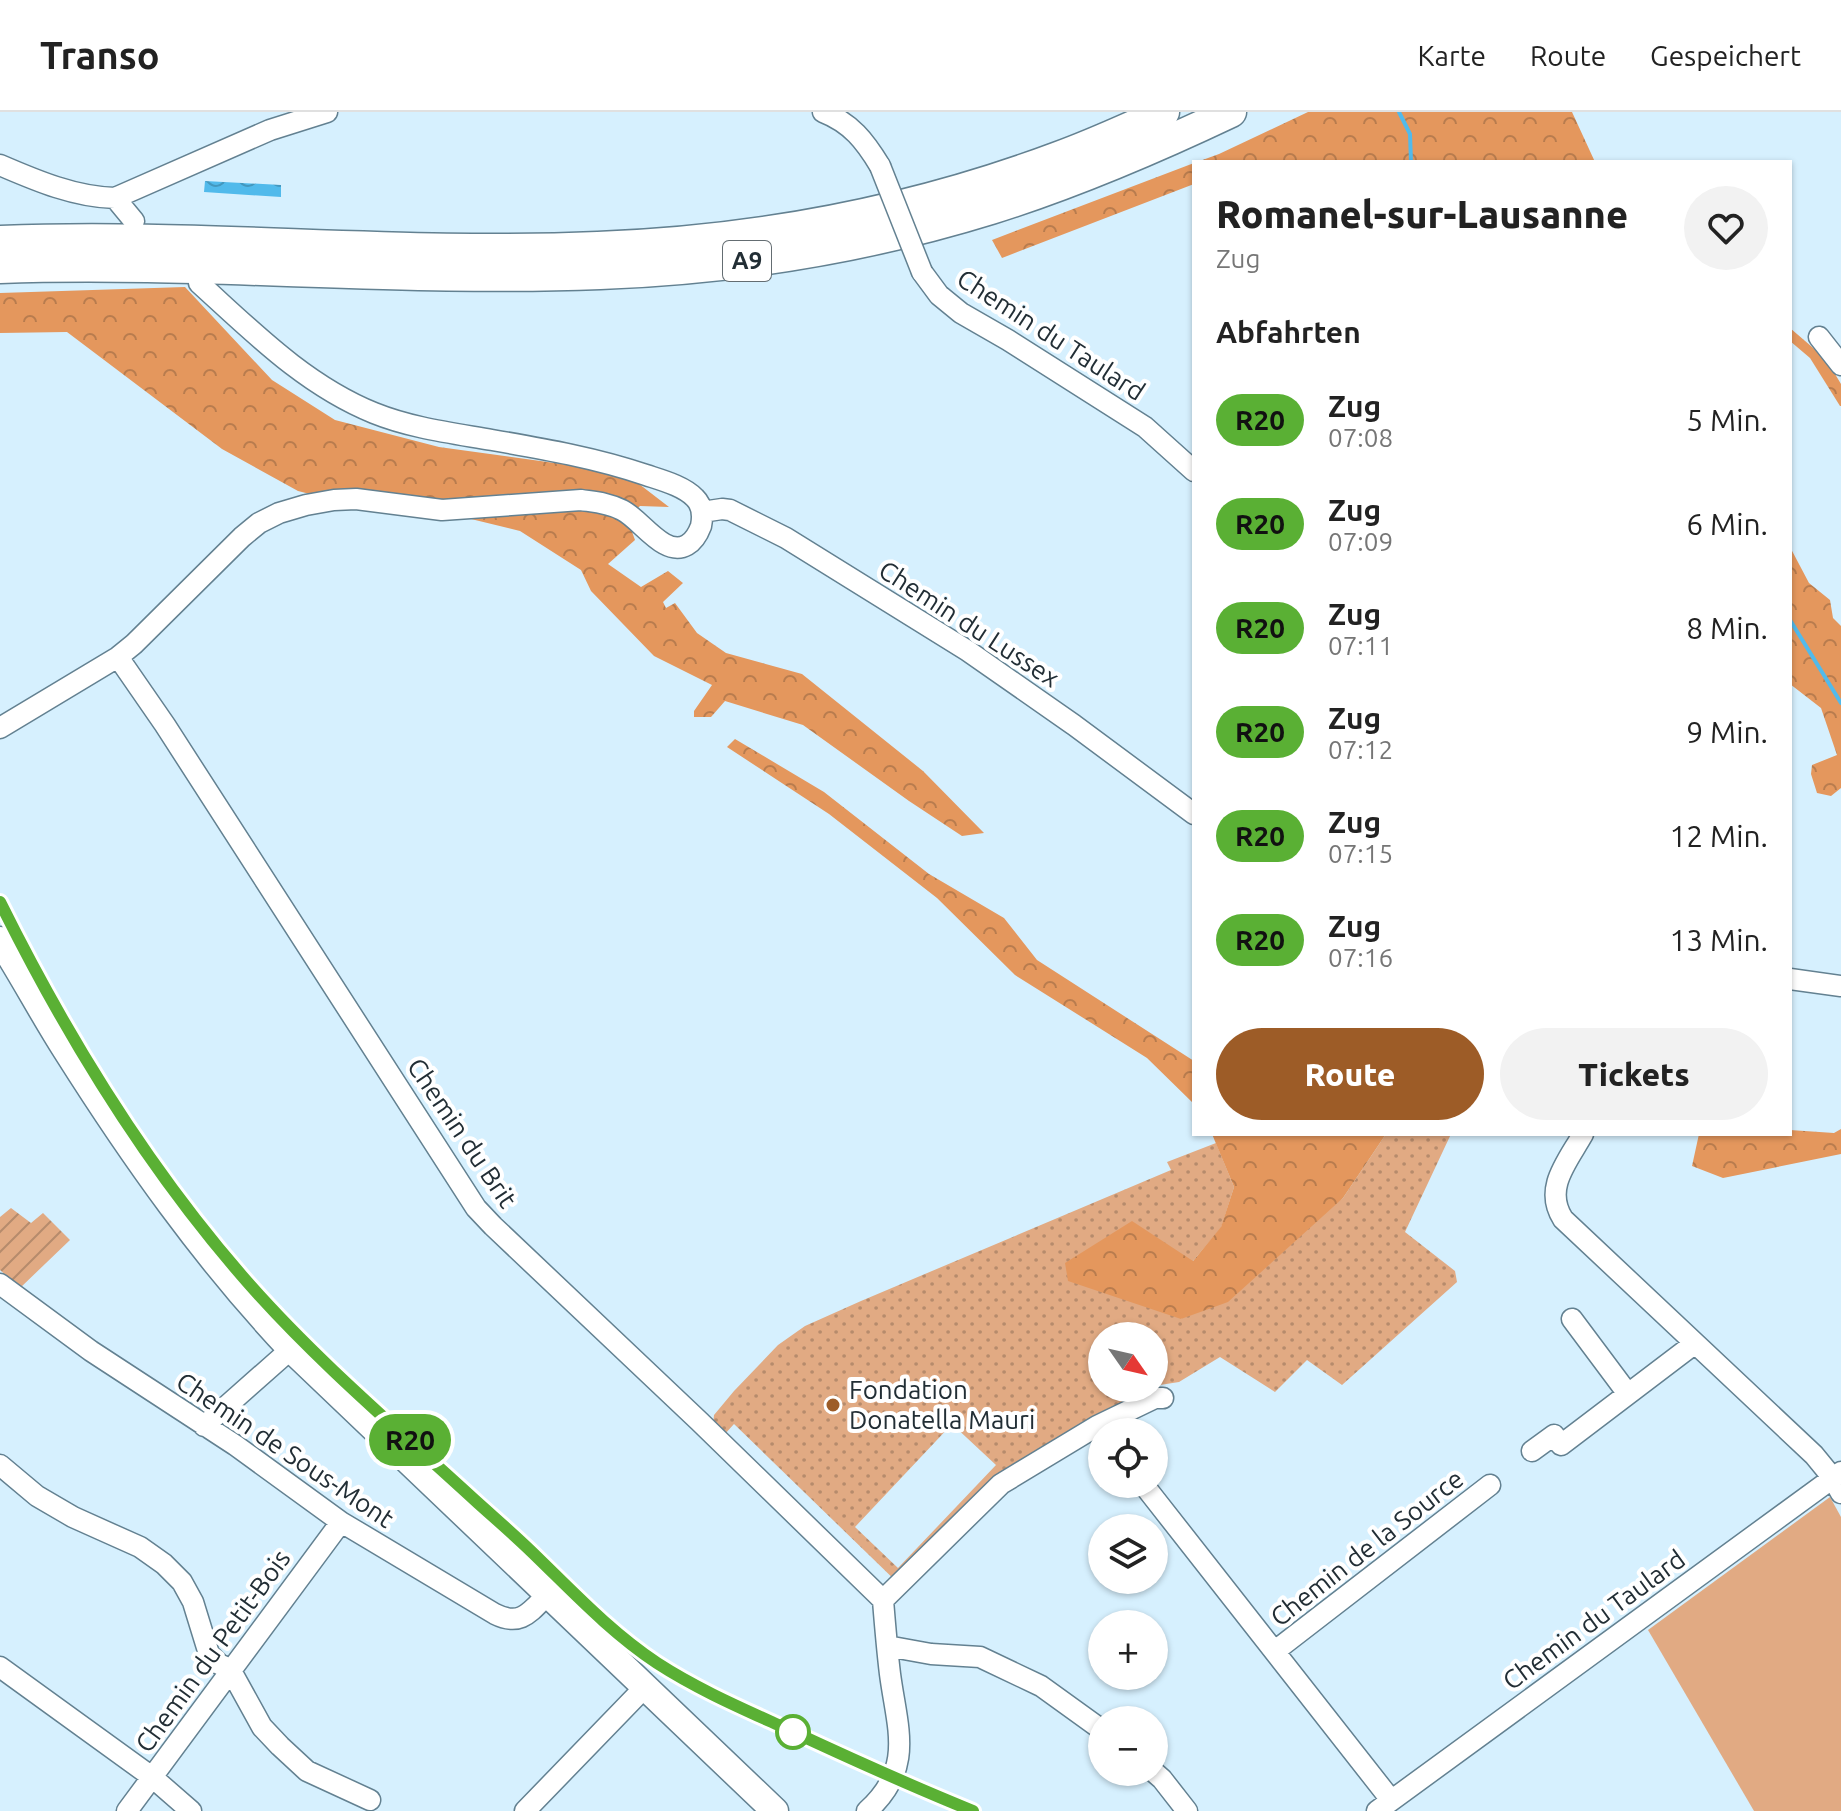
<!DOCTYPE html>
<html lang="de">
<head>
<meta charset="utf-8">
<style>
  :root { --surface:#fff; --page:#f2f2f2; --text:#222; --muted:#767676; --line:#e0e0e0; --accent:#9d5c27 }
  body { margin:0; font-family:Ubuntu,sans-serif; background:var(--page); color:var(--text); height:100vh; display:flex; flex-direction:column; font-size:30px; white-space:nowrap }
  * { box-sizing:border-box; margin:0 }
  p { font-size:26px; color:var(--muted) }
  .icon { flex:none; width:44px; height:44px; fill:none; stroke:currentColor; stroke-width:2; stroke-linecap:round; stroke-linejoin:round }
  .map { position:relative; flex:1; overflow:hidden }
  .side { position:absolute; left:1192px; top:48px; width:600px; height:976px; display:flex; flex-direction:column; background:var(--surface); border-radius:0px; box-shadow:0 2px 6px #0004 }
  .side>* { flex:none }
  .badge { padding:0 16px; border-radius:26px; font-size:28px; line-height:52px }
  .needle { width:52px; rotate:124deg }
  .tools { position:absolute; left:1088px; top:1210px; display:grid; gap:16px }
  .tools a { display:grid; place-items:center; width:80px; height:80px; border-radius:50%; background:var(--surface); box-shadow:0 2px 6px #0004; font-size:40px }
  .map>.badge { position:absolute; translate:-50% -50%; box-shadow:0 0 0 4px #fff }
  h2 { padding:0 24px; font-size:30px; line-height:72px }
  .round { display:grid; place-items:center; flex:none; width:84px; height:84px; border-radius:42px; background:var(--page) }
  .overview { display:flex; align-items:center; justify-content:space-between; height:136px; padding:0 24px }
  h1 { font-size:38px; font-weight:800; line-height:60px }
  .button { display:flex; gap:16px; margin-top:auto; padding:16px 24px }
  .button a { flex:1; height:92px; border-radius:48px; background:var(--accent); color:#fff; font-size:32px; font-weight:800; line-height:92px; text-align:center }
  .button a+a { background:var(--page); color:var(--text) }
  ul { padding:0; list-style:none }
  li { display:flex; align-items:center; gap:24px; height:104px; padding:0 24px }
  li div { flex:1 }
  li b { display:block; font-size:30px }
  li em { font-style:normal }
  li .badge { min-width:88px; font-weight:700; text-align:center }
  header { display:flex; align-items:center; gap:48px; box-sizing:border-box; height:112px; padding:0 40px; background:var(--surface); border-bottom:2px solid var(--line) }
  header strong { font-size:38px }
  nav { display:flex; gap:44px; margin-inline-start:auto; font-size:28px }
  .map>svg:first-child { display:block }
  .grass { fill:url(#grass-dots); fill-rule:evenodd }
  .forest { fill:url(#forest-crowns) }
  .park { fill:#e1aa83 }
  .garden { fill:url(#garden-furrows) }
  .water { fill:url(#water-waves) }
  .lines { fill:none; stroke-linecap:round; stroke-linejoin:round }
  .stream { stroke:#51baeb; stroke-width:4 }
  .minor-casing { stroke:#638191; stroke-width:23 }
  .major-casing { stroke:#638191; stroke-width:29 }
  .highway-casing { stroke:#638191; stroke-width:33 }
  .minor { stroke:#fff; stroke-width:20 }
  .major { stroke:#fff; stroke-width:26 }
  .highway { stroke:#fff; stroke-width:30 }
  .rail-casing { stroke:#5f707a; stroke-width:7 }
  .rail { stroke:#fff; stroke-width:4; stroke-dasharray:12; stroke-linecap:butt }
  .minor-bridge-casing { stroke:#638191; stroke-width:23; stroke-linecap:butt }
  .minor-bridge { stroke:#fff; stroke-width:20 }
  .line-casing { stroke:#fff; stroke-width:18 }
  .line { stroke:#5ab034; stroke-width:12 }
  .poi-dot { fill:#9d5c27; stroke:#fff; stroke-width:3 }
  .stop-dot { fill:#fff; stroke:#5ab034; stroke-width:4 }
  .labels { text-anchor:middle; stroke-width:8; stroke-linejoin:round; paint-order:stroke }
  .shield { fill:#fff; stroke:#646d72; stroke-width:2 }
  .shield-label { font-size:24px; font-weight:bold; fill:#222e35 }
  .street-label { font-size:26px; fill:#222e35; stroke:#fff }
  .poi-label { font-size:26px; fill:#222e35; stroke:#fff; text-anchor:start }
</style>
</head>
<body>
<header>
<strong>Transo</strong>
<nav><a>Karte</a><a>Route</a><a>Gespeichert</a></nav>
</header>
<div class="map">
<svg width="1841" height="1699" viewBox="0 0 1841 1699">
  <defs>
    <pattern id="grass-dots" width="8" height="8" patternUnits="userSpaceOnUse" patternTransform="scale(2)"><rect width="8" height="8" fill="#e1aa83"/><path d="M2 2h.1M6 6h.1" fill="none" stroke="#b68b6c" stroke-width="1.8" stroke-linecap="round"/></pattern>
    <pattern id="forest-crowns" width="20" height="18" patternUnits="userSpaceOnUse" patternTransform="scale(2)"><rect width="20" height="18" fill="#e4975d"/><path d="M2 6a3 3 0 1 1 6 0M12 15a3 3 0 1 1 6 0" fill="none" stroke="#b87c4e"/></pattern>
    <pattern id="garden-furrows" width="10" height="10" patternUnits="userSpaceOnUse" patternTransform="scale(2)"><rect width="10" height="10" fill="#e1aa83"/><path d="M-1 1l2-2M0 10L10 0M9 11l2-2" fill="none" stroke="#b68b6c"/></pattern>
    <pattern id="water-waves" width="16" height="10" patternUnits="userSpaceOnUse" patternTransform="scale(2)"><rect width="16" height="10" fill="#51baeb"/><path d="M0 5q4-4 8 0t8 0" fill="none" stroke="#4398bf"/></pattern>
  </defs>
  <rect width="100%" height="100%" fill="#d6f0fe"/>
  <path class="grass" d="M1386,1022H1451L1405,1120L1455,1159L1457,1170L1342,1273L1307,1248L1275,1280L1220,1245L1179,1270L1160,1273L1084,1312L986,1379L902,1475L734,1312L724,1323L713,1313L714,1303L734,1279L778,1233L805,1214L861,1189L1171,1058L1167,1050L1216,1031L1234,1075L1221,1116L1192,1150L1181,1207L1343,1086ZM1102,1224H1154V1276H1102ZM952,1312L996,1353L898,1456L855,1415Z"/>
  <path class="forest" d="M1308,0H1572L1595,50H1197L1219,42Z
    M1194,51V72L1002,146L992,128Z
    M185,175L272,268L335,308L439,335L569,353L630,365L669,395L640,394L627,406L635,428L608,452L641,475L668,459L683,471L663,490L666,496L675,491L697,521L726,541L802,562L923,659L984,721L962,724L909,689L803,613L725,589L711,605H694V599L712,573L654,544L591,479L581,458L520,419L471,407L361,395L298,379L222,337L67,220L0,221V181Z
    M1790,216L1826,247L1841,272V294H1840L1810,246L1790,229Z
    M1790,435L1809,471L1830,488L1833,506L1841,514V676L1831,684L1817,681L1811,662L1812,653L1837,643L1821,596L1790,572Z
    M735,627L824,680L929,762L1004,806L1037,848L1194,949V992L1147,946L1015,863L937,786L829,702L727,635Z
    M1841,1017V1042L1723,1066L1692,1054L1699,1022H1790V1018L1834,1021Z
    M1212,1022H1386L1343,1086L1228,1190L1181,1207L1068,1169L1065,1151L1132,1109L1193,1149L1221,1115L1234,1075Z"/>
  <path class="park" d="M1830,1385L1841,1405V1699H1754L1648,1518Z"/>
  <path class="garden" d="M11,1096L31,1111L43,1101L70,1128L20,1176L0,1158V1105Z"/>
  <path class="water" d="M205,69L281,73V85L204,80Z"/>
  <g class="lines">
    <path class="stream" d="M1399,0L1410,22L1411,50
      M1790,508L1841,591"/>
    <g class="minor-casing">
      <path id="minor" d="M823,0C851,11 865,29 880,54
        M0,53C37,69 75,85 115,86L270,18L327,0
        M115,86L134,109
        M922,160L939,183L961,201L1008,228L1145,315L1194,359
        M1819,225L1841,253
        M702,400L722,397L730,398L786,426L968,539L1074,613L1194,702
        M118,545L165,613L476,1096L493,1114L699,1309L883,1488
        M0,616L118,545L134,532L242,425L259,411L279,401L306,393L334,388L356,387L442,398L581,388C594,390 609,391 622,398C641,407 664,446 687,433C694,429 698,422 701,414C703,404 702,393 695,386C684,374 661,368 646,363C596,346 544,337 492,328C452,321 411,316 374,301C305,273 253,220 199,171
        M1790,867L1841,874
        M1583,1022C1568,1049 1543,1076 1563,1107L1814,1343L1832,1365L1841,1381
        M0,1172L91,1239L235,1333L341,1410L495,1502C521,1515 530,1500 548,1482
        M1572,1207L1628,1282
        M204,1314L291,1237
        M1532,1339L1554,1323L1561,1333L1694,1232
        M0,1353L37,1384L73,1405L140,1435L164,1452L182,1470L193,1490L209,1542L219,1552L230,1557L262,1615L280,1634L307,1659L370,1688
        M1143,1372L1391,1688
        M883,1488L1001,1372L1097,1314L1155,1286H1163
        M887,1534L931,1542L980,1545L1041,1574L1102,1618
        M1275,1539L1490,1373
        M0,1555L152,1665L191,1699
        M1154,1660L1162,1667L1187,1699
        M127,1699L341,1410
        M525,1699L645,1575
        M867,1699C915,1656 897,1616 890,1562C887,1537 885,1513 883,1488
        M1377,1699L1841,1360"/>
    </g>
    <g class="major-casing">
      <path id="major" d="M0,828C23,864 43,902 66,938C133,1044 205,1146 291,1237L775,1699"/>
    </g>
    <g class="highway-casing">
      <path id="highway" d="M0,129C199,121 399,144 598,135C755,129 911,100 1058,45C1094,32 1129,16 1164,0
        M0,156C200,149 400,170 600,162C732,157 865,136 991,97C1074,71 1153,37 1231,0"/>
    </g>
    <use href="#minor" class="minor"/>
    <use href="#major" class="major"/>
    <use href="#highway" class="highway"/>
    <g class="rail-casing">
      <path id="rail" d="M0,790C46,882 98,970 158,1054C187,1095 217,1136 250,1173C322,1253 404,1323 483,1395C505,1415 527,1435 548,1456C583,1490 616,1524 657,1550C697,1577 741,1596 784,1616C847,1645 909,1673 972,1699"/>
    </g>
    <use href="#rail" class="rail"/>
    <g class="minor-bridge-casing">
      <path id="minor-bridge" d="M880,54L922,160"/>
    </g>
    <use href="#minor-bridge" class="minor-bridge"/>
  </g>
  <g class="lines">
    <g class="line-casing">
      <path id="line" d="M0,790C67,925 150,1060 250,1173C320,1252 401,1320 478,1391C498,1409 519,1427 539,1447C576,1483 612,1521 657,1551C697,1577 741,1596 785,1616C847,1645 909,1673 973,1699"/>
    </g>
    <use href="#line" class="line"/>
  </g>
  <circle class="poi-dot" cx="833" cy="1293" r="8"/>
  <circle class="stop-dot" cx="793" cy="1620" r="16"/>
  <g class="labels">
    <rect class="shield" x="723" y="129" width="48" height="40" rx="6"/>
    <g class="shield-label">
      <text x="747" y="157">A9</text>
    </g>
    <g class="street-label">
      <text transform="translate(1051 223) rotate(33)" y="9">Chemin du Taulard</text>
      <text transform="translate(969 512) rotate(33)" y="9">Chemin du Lussex</text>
      <text transform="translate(462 1021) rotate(56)" y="9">Chemin du Brit</text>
      <text transform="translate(285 1338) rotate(34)" y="9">Chemin de Sous-Mont</text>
      <text transform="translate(1367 1436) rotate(-38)" y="9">Chemin de la Source</text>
      <text transform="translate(1594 1508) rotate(-36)" y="9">Chemin du Taulard</text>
      <text transform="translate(213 1539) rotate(-54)" y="9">Chemin du Petit-Bois</text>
    </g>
    <g class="poi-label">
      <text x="849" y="1287">Fondation<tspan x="849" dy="30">Donatella Mauri</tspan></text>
    </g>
  </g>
</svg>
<div class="tools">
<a><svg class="needle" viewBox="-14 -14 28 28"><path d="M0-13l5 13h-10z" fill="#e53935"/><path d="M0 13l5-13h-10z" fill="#767676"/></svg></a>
<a><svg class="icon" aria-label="locate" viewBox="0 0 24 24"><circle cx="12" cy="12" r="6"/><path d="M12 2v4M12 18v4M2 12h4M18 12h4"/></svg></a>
<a><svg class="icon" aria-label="layers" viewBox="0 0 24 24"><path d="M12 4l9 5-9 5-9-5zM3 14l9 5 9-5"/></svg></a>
<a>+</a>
<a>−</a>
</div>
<b class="badge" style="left:410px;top:1328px;background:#5ab034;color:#111">R20</b>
<section class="side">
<div class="overview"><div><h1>Romanel-sur-Lausanne</h1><p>Zug</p></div><a class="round"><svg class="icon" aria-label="heart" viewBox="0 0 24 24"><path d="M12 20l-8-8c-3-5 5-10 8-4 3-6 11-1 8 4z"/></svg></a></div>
<h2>Abfahrten</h2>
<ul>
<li><span class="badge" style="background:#5ab034;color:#111">R20</span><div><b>Zug</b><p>07:08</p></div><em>5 Min.</em></li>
<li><span class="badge" style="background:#5ab034;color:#111">R20</span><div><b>Zug</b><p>07:09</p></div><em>6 Min.</em></li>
<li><span class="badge" style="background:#5ab034;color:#111">R20</span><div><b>Zug</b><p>07:11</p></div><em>8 Min.</em></li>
<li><span class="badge" style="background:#5ab034;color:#111">R20</span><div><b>Zug</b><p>07:12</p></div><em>9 Min.</em></li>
<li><span class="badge" style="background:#5ab034;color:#111">R20</span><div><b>Zug</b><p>07:15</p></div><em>12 Min.</em></li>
<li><span class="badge" style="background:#5ab034;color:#111">R20</span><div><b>Zug</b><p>07:16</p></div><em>13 Min.</em></li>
</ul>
<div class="button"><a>Route</a><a>Tickets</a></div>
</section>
</div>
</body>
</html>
